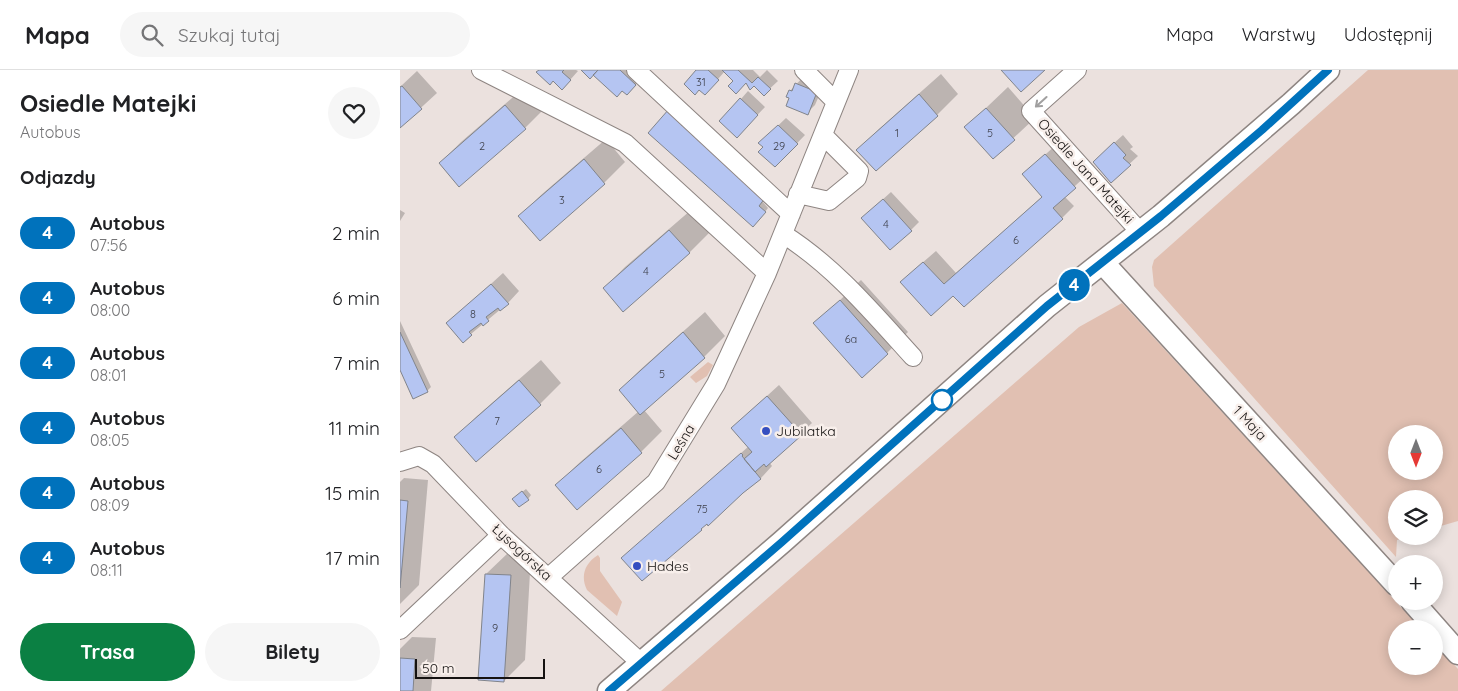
<!DOCTYPE html>
<html lang="pl">
<head>
<meta charset="utf-8">
<style>
  :root { --surface:#fff; --page:#f6f6f6; --text:#202124; --muted:#757577; --line:#e0e0e0; --accent:#0b8043 }
  body { margin:0; font-family:Quicksand,sans-serif; background:var(--page); color:var(--text); height:100vh; display:flex; flex-direction:column; font-size:19px; white-space:nowrap }
  * { box-sizing:border-box; margin:0 }
  p { font-size:16px; color:var(--muted) }
  .icon { flex:none; width:28px; height:28px; fill:none; stroke:currentColor; stroke-width:2; stroke-linecap:round; stroke-linejoin:round }
  .map { position:relative; flex:1; overflow:hidden }
  .panel { display:flex; flex-direction:column; background:var(--surface); width:400px }
  .panel>* { flex:none }
  .badge { padding:0 10px; border-radius:16px; font-size:18px; line-height:32px }
  .needle { width:32px; rotate:180deg }
  .buttons { position:absolute; left:988px; top:355px; display:grid; gap:10px }
  .buttons a { display:grid; place-items:center; width:55px; height:55px; border-radius:50%; background:var(--surface); box-shadow:0 2px 12px #0003; font-size:25px }
  .scale { position:absolute; left:15px; bottom:12px; width:130px; box-sizing:border-box; padding-left:5px; border:2px solid #151211; border-top:0; font-size:14px; line-height:18px; white-space:nowrap; color:#151211; -webkit-text-stroke:4px #f8efeb; paint-order:stroke }
  .map>.badge { position:absolute; translate:-50% -50%; box-shadow:0 0 0 2px #fff }
  h2 { padding:0 20px; font-size:19px; line-height:45px }
  .round { display:grid; place-items:center; flex:none; width:52px; height:52px; border-radius:26px; background:var(--page) }
  .overview { display:flex; align-items:center; justify-content:space-between; height:85px; padding:0 20px }
  h1 { font-size:24px; font-weight:800; line-height:38px }
  .action { display:flex; gap:10px; margin-top:auto; padding:10px 20px }
  .action a { flex:1; height:58px; border-radius:30px; background:var(--accent); color:#fff; font-size:20px; font-weight:800; line-height:58px; text-align:center }
  .action a+a { background:var(--page); color:var(--text) }
  ul { padding:0; list-style:none }
  li { display:flex; align-items:center; gap:15px; height:65px; padding:0 20px }
  li div { flex:1 }
  li b { display:block; font-size:19px }
  li em { font-style:normal }
  li .badge { min-width:55px; font-weight:700; text-align:center }
  header { display:flex; align-items:center; gap:30px; box-sizing:border-box; height:70px; padding:0 25px; background:var(--surface); border-bottom:1px solid var(--line) }
  header strong { font-size:24px }
  nav { display:flex; gap:28px; margin-inline-start:auto; font-size:18px }
  .search { width:350px; height:45px; background:var(--page); display:flex; align-items:center; gap:12px; box-sizing:border-box; padding:0 18px; border-radius:28px; color:var(--muted); font-size:19px }
  main { display:flex; flex:1; min-height:0 }
  .map>svg:first-child { display:block }
  .green { fill:#e1c0b2; fill-rule:evenodd }
  .shadow { fill:#0003 }
  .building { fill:#b5c5f2; stroke:#81848b }
  .lines { fill:none; stroke-linecap:round; stroke-linejoin:round }
  .minor-casing { stroke:#8e8582; stroke-width:20 }
  .tertiary-casing { stroke:#8e8582; stroke-width:25 }
  .minor { stroke:#fff; stroke-width:18 }
  .tertiary { stroke:#fff; stroke-width:22 }
  .oneway { stroke:#a1a0a0 }
  .line-casing { stroke:#fff; stroke-width:11 }
  .line { stroke:#0072bc; stroke-width:8 }
  .stop-dot { fill:#fff; stroke:#0072bc; stroke-width:2.5 }
  .poi-dot { fill:#354ec0; stroke:#f8efeb; stroke-width:2 }
  .labels { text-anchor:middle; stroke-width:5; stroke-linejoin:round; paint-order:stroke }
  .number-label { font-size:11px; fill:#3d3f49 }
  .street-label { font-size:14px; fill:#151211; stroke:#f8efeb }
  .poi-label { font-size:14px; fill:#151211; stroke:#f8efeb; text-anchor:start }
</style>
</head>
<body>
<header>
<strong>Mapa</strong>
<div class="search"><svg class="icon" aria-label="search" viewBox="0 0 24 24"><circle cx="10" cy="10" r="6"/><path d="M15 15l6 6"/></svg>Szukaj tutaj</div>
<nav><a>Mapa</a><a>Warstwy</a><a>Udostępnij</a></nav>
</header>
<main>
<section class="panel">
<div class="overview"><div><h1>Osiedle Matejki</h1><p>Autobus</p></div><a class="round"><svg class="icon" aria-label="heart" viewBox="0 0 24 24"><path d="M12 20l-8-8c-3-5 5-10 8-4 3-6 11-1 8 4z"/></svg></a></div>
<h2>Odjazdy</h2>
<ul>
<li><span class="badge" style="background:#0072bc;color:#fff">4</span><div><b>Autobus</b><p>07:56</p></div><em>2 min</em></li>
<li><span class="badge" style="background:#0072bc;color:#fff">4</span><div><b>Autobus</b><p>08:00</p></div><em>6 min</em></li>
<li><span class="badge" style="background:#0072bc;color:#fff">4</span><div><b>Autobus</b><p>08:01</p></div><em>7 min</em></li>
<li><span class="badge" style="background:#0072bc;color:#fff">4</span><div><b>Autobus</b><p>08:05</p></div><em>11 min</em></li>
<li><span class="badge" style="background:#0072bc;color:#fff">4</span><div><b>Autobus</b><p>08:09</p></div><em>15 min</em></li>
<li><span class="badge" style="background:#0072bc;color:#fff">4</span><div><b>Autobus</b><p>08:11</p></div><em>17 min</em></li>
</ul>
<div class="action"><a>Trasa</a><a>Bilety</a></div>
</section>
<div class="map">
<svg width="1058" height="621" viewBox="0 0 1058 621">
  <rect width="100%" height="100%" fill="#ebe1de"/>
  <path class="green" d="M968,0H1058V451L1034,458V429H996V466H1008L997,470L996,487L754,216L752,197L754,190ZM996,364H1034V401H996Z
    M722,233L1021,559H996V596H1034V572L1058,599V621H261L679,257Z
    M308,292L313,295L307,306L296,313L290,307Z
    M198,485L200,488V501L222,532L217,546L187,520C180,506 185,493 198,485Z"/>
  <path class="shadow" d="M140,0H176L178,1L170,10Z
    M183,0H236L243,7L227,24L193,4Z
    M298,0H353L360,7L367,0L378,11L364,24L354,14L346,11H335L325,1L312,16Z
    M17,1L37,23L0,57V17Z
    M541,4L558,24L537,45L458,80L479,59Z
    M404,6L424,14L415,35L407,43L390,28V21Z
    M127,15L146,37L125,58L59,115L40,93L61,72Z
    M608,17L635,48L593,87L566,57Z
    M348,21L365,37L345,58L341,29Z
    M269,42L358,112L362,131L368,138L357,152Z
    M386,48L405,65L375,96L365,77L360,73Z
    M723,65L733,77L730,79L738,86L711,111L702,84Z
    M206,69L225,92L204,113L140,169L120,146L141,125Z
    M658,73L687,105L664,126L674,136L662,148L564,235L554,224L514,200L536,181L556,203L643,126L624,104Z
    M491,122L519,152L511,160L471,140Z
    M0,140L5,143L0,151Z
    M291,140L310,162L289,183L204,218L225,197Z
    M103,203L119,221L108,233L71,264L48,253Z
    M461,210L508,262L487,283L415,254Z
    M305,242L325,266L304,287L244,340L262,361L241,382L177,438L157,415L178,394L239,341L220,320L241,299Z
    M0,251L31,317L27,321L0,297Z
    M141,290L161,313L140,334L56,367L77,346Z
    M379,315L412,353L369,392L372,396L361,408L342,422L235,477L349,376L332,358Z
    M4,408L28,410L19,515L0,534V412Z
    M126,419L131,425L128,429L117,426Z
    M108,483L131,485L125,590L104,611L86,504Z
    M12,567L36,568L31,621H0V579Z"/>
  <path class="building" d="M139,0H164L162,2L171,10L162,20L153,11L150,15L136,2Z
    M181,0H198L190,9Z
    M198,0H220L236,15L227,25L222,21L217,27L193,5Z
    M296,0H308L319,10L305,25L299,20L295,25L284,14Z
    M322,0H338L352,13L358,7L371,19L364,26L354,16L350,20L346,13L336,24L328,16L333,11Z
    M601,0H645L621,22Z
    M395,13L417,22L408,45L386,36L389,28L386,27L389,20L392,21Z
    M2,16L22,39L0,58V17Z
    M519,24L538,46L476,101L456,80Z
    M340,28L358,45L337,68L319,51Z
    M105,35L126,59L59,117L39,93Z
    M586,38L615,70L593,89L564,57Z
    M269,39L283,51L281,55L288,57L300,67L299,71L306,72L365,128L359,136L366,142L353,157L248,63Z
    M378,55L398,74L375,97L358,82L363,77L358,73Z
    M714,72L726,85L723,88L731,95L711,113L693,92Z
    M645,84L676,118L653,138L663,149L564,237L553,226L531,246L500,212L523,192L544,214L642,127L622,104Z
    M184,89L205,114L140,171L118,146Z
    M483,129L512,161L490,180L461,148Z
    M269,160L290,183L223,242L203,218Z
    M91,214L109,234L100,241L98,238L86,247L89,251L83,256L81,253L69,262L72,265L63,273L46,253Z
    M440,230L488,284L462,308L413,253Z
    M0,262L28,322L13,329L0,300Z
    M283,262L305,288L240,345L219,320Z
    M119,310L141,335L76,392L54,367Z
    M367,326L402,365L366,397L364,394L355,402L344,389L352,382L331,358Z
    M221,358L242,383L177,440L155,415Z
    M341,383L343,385L342,386L361,409L343,423L308,456L307,454L301,459L302,460L242,511L221,488Z
    M122,421L129,430L119,437L112,429Z
    M0,430L8,431L0,518Z
    M85,504L111,505L104,612L78,610Z
    M0,588L15,589L13,621H0Z"/>
  <g class="lines">
    <g class="minor-casing">
      <path id="minor" d="M81,0L225,73L367,203
        M236,0L391,144
        M404,0L436,32
        M677,0L631,41L741,163
        M398,124L429,131L457,108L459,101L423,65
        M383,164C434,196 473,243 513,287
        M0,392L19,386L33,394L101,465L241,593
        M149,507L256,412L316,314L367,203L449,0
        M0,560L101,465"/>
    </g>
    <g class="tertiary-casing">
      <path id="tertiary" d="M703,193L996,514
        M1012,531L1058,583
        M209,621L382,472L647,236L761,146L891,34L928,0"/>
    </g>
    <use href="#minor" class="minor"/>
    <use href="#tertiary" class="tertiary"/>
  </g>
  <defs><path id="oneway-shaft" d="M-6 0H5M1.5-3L5.5 0L1.5 3" fill="none" stroke-width="1.6" stroke-linecap="round" stroke-linejoin="round" transform="scale(1.25)"/></defs>
  <use class="oneway" href="#oneway-shaft" transform="translate(641 32) rotate(138)"/>
  <g class="lines">
    <g class="line-casing">
      <path id="line" d="M209,621L382,472L647,236L761,146L862,60L928,0"/>
    </g>
    <use href="#line" class="line"/>
  </g>
  <circle class="stop-dot" cx="542" cy="330" r="10"/>
  <g class="poi-dot">
    <circle cx="366" cy="361" r="5"/>
    <circle cx="237" cy="496" r="5"/>
  </g>
  <g class="labels">
    <g class="number-label">
      <text x="301" y="16">31</text>
      <text x="497" y="67">1</text>
      <text x="590" y="67">5</text>
      <text x="82" y="80">2</text>
      <text x="379" y="80">29</text>
      <text x="162" y="134">3</text>
      <text x="486" y="158">4</text>
      <text x="616" y="174">6</text>
      <text x="246" y="205">4</text>
      <text x="73" y="248">8</text>
      <text x="451" y="273">6a</text>
      <text x="262" y="308">5</text>
      <text x="97" y="355">7</text>
      <text x="199" y="403">6</text>
      <text x="302" y="443">75</text>
      <text x="95" y="562">9</text>
    </g>
    <g class="street-label">
      <text transform="translate(686 101) rotate(48)" y="5">Osiedle Jana Matejki</text>
      <text transform="translate(850 353) rotate(47)" y="5">1 Maja</text>
      <text transform="translate(281 372) rotate(-59)" y="5">Leśna</text>
      <text transform="translate(122 482) rotate(43)" y="5">Łysogórska</text>
    </g>
    <g class="poi-label">
      <text x="376" y="366">Jubilatka</text>
      <text x="247" y="501">Hades</text>
    </g>
  </g>
</svg>
<div class="buttons">
<a><svg class="needle" viewBox="-14 -14 28 28"><path d="M0-13l5 13h-10z" fill="#e53935"/><path d="M0 13l5-13h-10z" fill="#757577"/></svg></a>
<a><svg class="icon" aria-label="layers" viewBox="0 0 24 24"><path d="M12 4l9 5-9 5-9-5zM3 14l9 5 9-5"/></svg></a>
<a>+</a>
<a>−</a>
</div>
<div class="scale">50 m</div>
<b class="badge" style="left:674px;top:215px;background:#0072bc;color:#fff">4</b>
</div>
</main>
</body>
</html>
